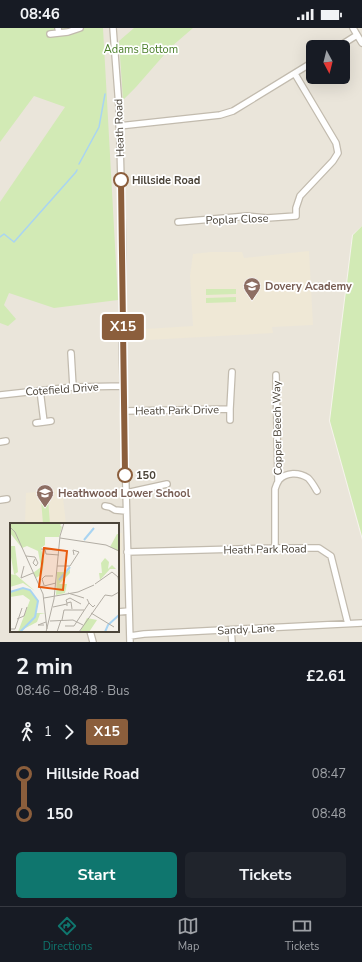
<!DOCTYPE html>
<html lang="en">
<head>
<meta charset="utf-8">
<style>
  :root { --surface:#171b24; --page:#20242c; --text:#f1f3f6; --muted:#9ea1a6; --line:#363941; --accent:#0f766e }
  body { margin:0; font-family:"Nunito Sans",sans-serif; background:var(--page); color:var(--text); height:100vh; display:flex; flex-direction:column; font-size:15px; white-space:nowrap }
  * { box-sizing:border-box; margin:0 }
  p { font-size:13px; color:var(--muted) }
  .icon { flex:none; width:22px; height:22px; fill:none; stroke:currentColor; stroke-width:2; stroke-linecap:round; stroke-linejoin:round }
  .map { position:relative; height:614px; overflow:hidden }
  .side { display:flex; flex-direction:column; background:var(--surface); flex:1 }
  .side>* { flex:none }
  .badge { padding:0 8px; border-radius:3px; font-size:14px; line-height:26px }
  .needle { width:26px; rotate:173deg }
  .controls { position:absolute; left:306px; top:12px; display:grid; gap:8px }
  .controls a { display:grid; place-items:center; width:44px; height:44px; border-radius:6px; background:var(--surface); box-shadow:0 4px 16px #0002; font-size:20px }
  .map>.badge { position:absolute; translate:-50% -50%; box-shadow:0 0 0 2px #fff }
  .legs { display:flex; align-items:center; gap:6px; height:44px; padding:0 16px; font-size:13px }
  .legs p { margin-inline-start:auto }
  .summary { display:flex; align-items:center; justify-content:space-between; height:68px; padding:0 16px }
  h1 { font-size:22px; font-weight:700; line-height:30px }
  .button { display:flex; gap:8px; margin-top:auto; padding:8px 16px }
  .button a { flex:1; height:46px; border-radius:6px; background:var(--accent); color:#fff; font-size:16px; font-weight:700; line-height:46px; text-align:center }
  .button a+a { background:var(--page); color:var(--text) }
  ul { padding:0 16px; list-style:none }
  li { display:flex; align-items:center; gap:14px; height:40px; font-size:15px }
  li i { display:grid; place-items:center; width:6px; height:100%; margin:0 5px; background:currentColor }
  li i::after { content:''; width:10px; height:10px; margin:-5px; border:3px solid; border-radius:50%; background:var(--surface) }
  li p { margin-inline-start:auto }
  li:first-child i { background:linear-gradient(#0000 50%,currentColor 0) }
  li:last-child i { background:linear-gradient(currentColor 50%,#0000 0) }
  .status { display:flex; justify-content:space-between; align-items:center; height:28px; padding:0 20px; background:var(--surface); direction:ltr }
  .status svg { height:11px; fill:currentColor }
  .tab-bar { display:flex; justify-content:space-around; align-items:center; height:56px; border-top:1px solid var(--line); background:var(--surface); font-size:11px; color:var(--muted) }
  .tab-bar a { display:grid; justify-items:center; gap:2px }
  .tab-bar .current { color:var(--accent) }
  .map>svg:first-child { display:block }
  .residential { fill:#eae5da; fill-rule:evenodd }
  .education { fill:#efe8d6 }
  .green { fill:#d2eab5 }
  .lines { fill:none; stroke-linecap:round; stroke-linejoin:round }
  .stream { stroke:#a9d4f2; stroke-width:1.5 }
  .minor-casing { stroke:#c2bbae; stroke-width:8 }
  .minor { stroke:#fff; stroke-width:5.5 }
  .line-1-casing { stroke:#fff; stroke-width:9 }
  .line-1 { stroke:#8b5e3c; stroke-width:6 }
  .stop-1-dot { fill:#fff; stroke:#8b5e3c; stroke-width:2 }
  .labels { text-anchor:middle; stroke-width:3.5; stroke-linejoin:round; paint-order:stroke }
  .park-label { font-size:11px; fill:#4a7f2a; stroke:#fff }
  .street-label { font-size:11px; fill:#4b4439; stroke:#fff }
  .stop-label { font-size:11px; font-weight:bold; fill:#4b4439; stroke:#fff; text-anchor:start }
  .education-label { font-size:11px; font-weight:bold; fill:#785e54; stroke:#fff; text-anchor:start }
  .inset-river { fill:none; stroke:#a9d4f2; stroke-width:2 }
  .inset-road { fill:none; stroke:#b2ada4; stroke-width:1 }
  .view { fill:#e8590c; fill-opacity:0.15; stroke:#e8590c; stroke-width:2 }
  .inset-edge { fill:none; stroke:#4b4439; stroke-width:2 }
</style>
</head>
<body>
<div class="status"><b>08:46</b><svg viewBox="0 0 49 12"><path d="M0 12V9h3v3zM5 12V6h3v6zM10 12V3h3v9zM15 12V0h3v12zM26 1h20v11H26zM47 4h2v5h-2z"/></svg></div>
<div class="map">
<svg width="362" height="614" viewBox="0 0 362 614">
  <rect width="100%" height="100%" fill="#f6f3ec"/>
  <path class="residential" d="M0,0H362V198L352,207L329,393L362,512V614H0ZM313,19H343V49H313ZM11,496H118V603H11Z"/>
  <path class="education" d="M309,223L313,297L272,299L273,305L129,313V302L193,298L190,248L193,226L210,224H242L244,230Z
    M62,461L66,496H25L26,465Z
    M118,505H122V561H118Z"/>
  <path class="green" d="M0,0H103L105,36L118,272L54,280L9,265L4,277L16,291L8,298L0,295V174L65,79L34,68L0,114Z
    M134,0H193L171,19L136,59L123,72L119,13Z
    M362,198V508L330,393L353,207Z
    M206,261H236V266L206,267Z
    M236,269V274L206,275V270Z
    M41,471H48L50,496H43Z"/>
  <g class="lines">
    <path class="stream" d="M79,136L99,99L105,66
      M0,209L4,206L14,214L76,144L77,142"/>
    <g class="minor-casing">
      <path id="minor" d="M58,0L59,5L68,4L80,0
        M113,0L119,79L123,227L122,310L130,614
        M353,0L362,15
        M50,6L59,5
        M338,19L357,7
        M119,98L220,87L233,83L313,34
        M178,194L247,188L267,190L296,188V180L300,168L333,133L338,125L336,115L295,46
        M71,325L73,359
        M276,347L278,453
        M40,362L44,394L51,393
        M0,367L73,359L124,358
        M124,383L230,381L232,344
        M230,392V381
        M36,395L44,394
        M0,414L6,413
        M126,465L167,456
        M0,472L7,471
        M105,478L110,479L115,482L126,483
        M275,520V461C276,458 277,455 279,452C286,444 299,444 308,450C312,454 314,458 317,463
        M127,524L275,520H319L331,528L348,596
        M118,584L129,583
        M231,602L232,614
        M90,603L93,614
        M130,608L144,606L362,595"/>
    </g>
    <use href="#minor" class="minor"/>
  </g>
  <g class="lines">
    <g class="line-1-casing">
      <path id="line-1" d="M121,152C123,250 123,349 125,447"/>
    </g>
    <use href="#line-1" class="line-1"/>
  </g>
  <defs>
    <g id="school-pin" transform="scale(0.9)"><path d="M0 17L-7.5 6A9.5 9.5 0 1 1 7.5 6Z" fill="#8d6e63" stroke="#fff"/><path d="M0-5L7-2L0 1L-7-2ZM-4 1L0 2.5L4 1V4Q0 6-4 4Z" fill="#fff"/></g>
  </defs>
  <g fill-rule="evenodd">
    <use href="#school-pin" x="252" y="258"/>
    <use href="#school-pin" x="45" y="465"/>
  </g>
  <g class="stop-1-dot">
    <circle cx="121" cy="152" r="7"/>
    <circle cx="125" cy="447" r="7"/>
  </g>
  <g class="labels">
    <g class="park-label">
      <text x="141" y="25">Adams Bottom</text>
    </g>
    <g class="street-label">
      <text transform="translate(119 100) rotate(-92)" y="4">Heath Road</text>
      <text transform="translate(237 191) rotate(-2)" y="4">Poplar Close</text>
      <text transform="translate(62 361) rotate(-4)" y="4">Cotefield Drive</text>
      <text transform="translate(177 382) rotate(-1)" y="4">Heath Park Drive</text>
      <text transform="translate(277 400) rotate(-91)" y="4">Copper Beech Way</text>
      <text transform="translate(265 521) rotate(-1)" y="4">Heath Park Road</text>
      <text transform="translate(246 601) rotate(-3)" y="4">Sandy Lane</text>
    </g>
    <g class="stop-label">
      <text x="132" y="156">Hillside Road</text>
      <text x="136" y="451">150</text>
    </g>
    <g class="education-label">
      <text x="265" y="262">Dovery Academy</text>
      <text x="58" y="469">Heathwood Lower School</text>
    </g>
  </g>
  <g transform="translate(10 495)">
    <rect width="109" height="109" fill="#f6f3ec"/>
    <path d="M0,0H53L50,2L52,4L49,14H35V22L31,25L34,39L32,51L26,55L23,50L31,44L28,28L17,23L12,25L0,10ZM107,11H109L108,28L100,24ZM0,23H5L8,49L5,51L25,68L13,60L0,64V51L5,52L4,51L1,34L0,32ZM95,35L99,39L98,46L102,42L106,46H100L90,57L89,50H92L91,40ZM60,46V50L49,61H57L55,70L46,72L47,49H57ZM13,65L20,67L28,78L25,93L22,96L26,94V90H36L30,91L27,99L8,109L20,77L13,72L0,74V69ZM77,95L87,97L79,109H70Z" fill="#d2eab5"/>
    <path class="inset-river" d="M74,17L84,5M49,57L60,44M0,69L13,65L20,67L28,78L25,94L10,109M95,109L98,102L109,92"/>
    <path class="inset-road" d="M0,4L5,9L33,71L37,106M50,15L96,22L109,28M31,26L49,27M35,26L36,31L49,32M16,33L25,34L28,40L26,43L23,40L25,36M14,43L11,55L23,50M47,43H60L69,29L63,27L64,32M85,61L102,49L108,54L109,61M34,62L32,56L35,53H43M30,64L46,60M58,70L74,75M34,75L68,69L84,62M77,76L79,80L83,84L85,82M57,80L56,77L60,75L71,81M57,83V80L61,79L62,86M43,84L57,81M81,90L104,104M7,96L14,93L17,84M52,97L54,87H74M40,98L63,97L73,102M34,102H28L36,99M55,103H64L79,80M0,106H5L12,85M36,109L44,76L50,13L54,0M47,109L51,97M69,109L95,72L102,73L109,69"/>
    <path class="view" d="M34,25L57,28L53,67L29,64Z"/>
    <rect width="109" height="109" class="inset-edge"/>
  </g>
</svg>
<div class="controls">
<a><svg class="needle" viewBox="-14 -14 28 28"><path d="M0-13l5 13h-10z" fill="#e53935"/><path d="M0 13l5-13h-10z" fill="#9ea1a6"/></svg></a>
</div>
<b class="badge" style="left:123px;top:299px;background:#8b5e3c;color:#fff">X15</b>
</div>
<section class="side">
<div class="summary"><div><h1>2 min</h1><p>08:46 – 08:48 · Bus</p></div><b>£2.61</b></div>
<div class="legs"><svg class="icon" aria-label="walk" viewBox="0 0 24 24"><circle cx="13" cy="4" r="2"/><path d="M13 8l-2 6 4 7M11 14l-3 7M7 12l3-4h3l4 4"/></svg>1<svg class="icon" aria-label="forward" viewBox="0 0 24 24"><path d="M9 5l7 7-7 7"/></svg><b class="badge" style="background:#8b5e3c;color:#fff">X15</b></div>
<ul>
<li><i style="color:#8b5e3c"></i><b>Hillside Road</b><p>08:47</p></li>
<li><i style="color:#8b5e3c"></i><b>150</b><p>08:48</p></li>
</ul>
<div class="button"><a>Start</a><a>Tickets</a></div>
</section>
<nav class="tab-bar">
<a class="current"><svg class="icon" aria-label="directions" viewBox="0 0 24 24"><path d="M12 3l9 9-9 9-9-9zM9 14v-3h6M13 9l2 2-2 2"/></svg>Directions</a>
<a><svg class="icon" aria-label="map" viewBox="0 0 24 24"><path d="M3 6l6-2 6 2 6-2v14l-6 2-6-2-6 2zM9 4v14M15 6v14"/></svg>Map</a>
<a><svg class="icon" aria-label="tickets" viewBox="0 0 24 24"><path d="M3 7h18v10H3zM15 7v10"/></svg>Tickets</a>
</nav>
</body>
</html>
